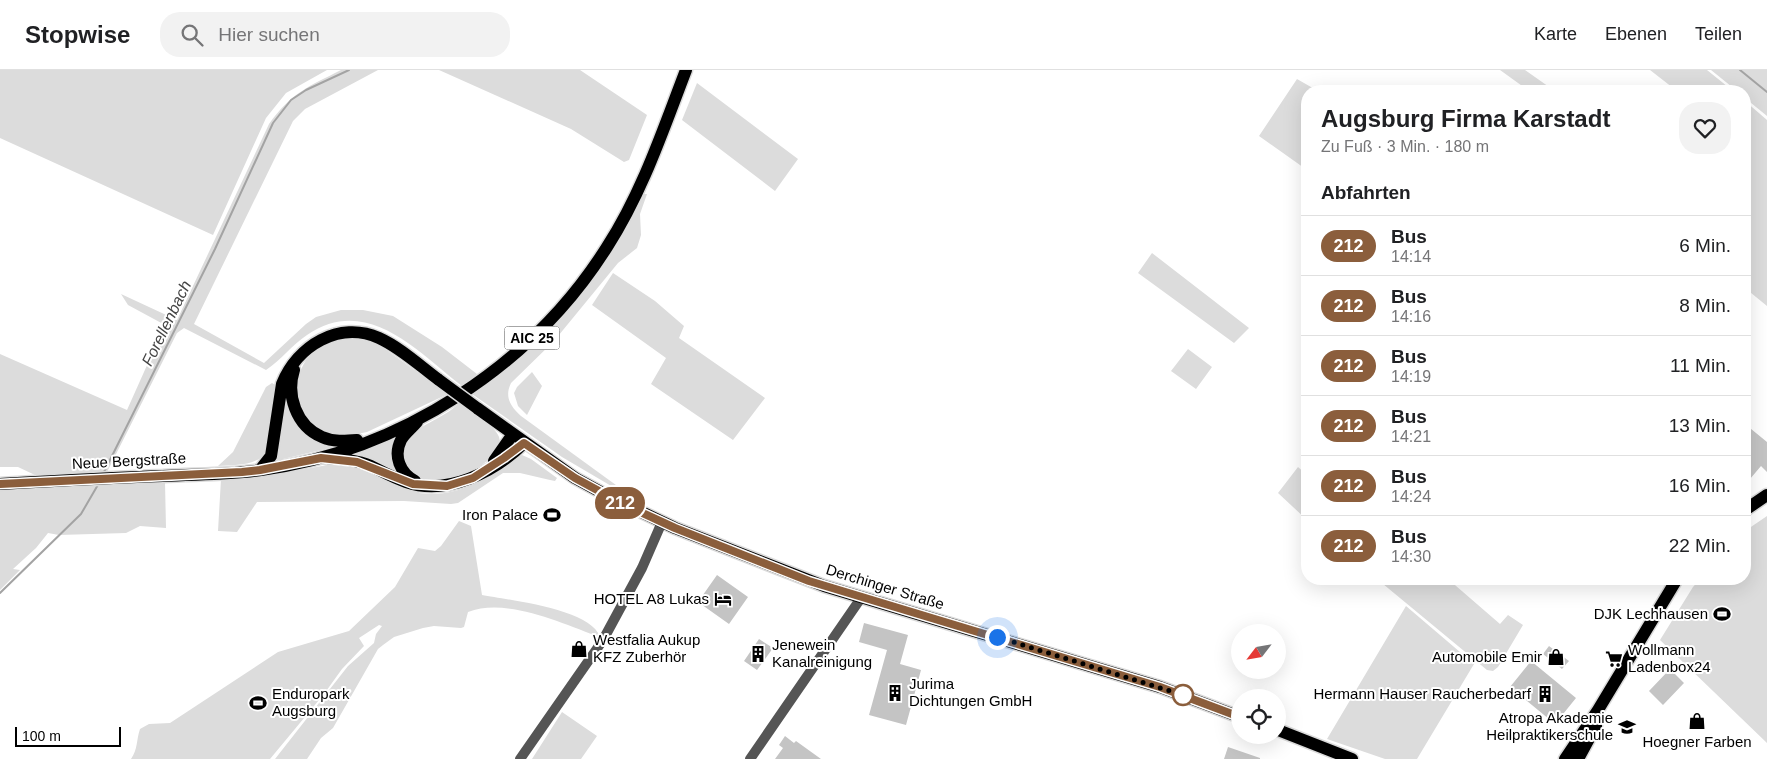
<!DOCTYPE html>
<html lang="de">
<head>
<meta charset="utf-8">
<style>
  :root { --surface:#fff; --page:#f2f2f2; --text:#202124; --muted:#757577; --line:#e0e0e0 }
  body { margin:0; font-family:Helvetica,sans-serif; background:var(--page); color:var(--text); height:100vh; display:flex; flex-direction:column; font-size:19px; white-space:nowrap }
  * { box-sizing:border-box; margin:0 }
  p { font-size:16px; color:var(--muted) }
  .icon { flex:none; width:28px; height:28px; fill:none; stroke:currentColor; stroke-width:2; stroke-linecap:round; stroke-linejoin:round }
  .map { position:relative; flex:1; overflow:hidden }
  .side { position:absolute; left:1301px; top:15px; width:450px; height:500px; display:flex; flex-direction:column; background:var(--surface); border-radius:20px; box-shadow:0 5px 20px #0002 }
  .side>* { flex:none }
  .badge { padding:0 10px; border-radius:16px; font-size:18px; line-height:32px }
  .needle { width:32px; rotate:239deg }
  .controls { position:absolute; left:1231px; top:554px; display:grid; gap:10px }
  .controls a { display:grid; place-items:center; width:55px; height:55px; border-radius:50%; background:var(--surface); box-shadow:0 5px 20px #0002; font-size:25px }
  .scale { position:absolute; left:15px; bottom:12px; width:106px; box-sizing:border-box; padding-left:5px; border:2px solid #000; border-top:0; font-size:14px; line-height:18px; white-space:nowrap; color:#000; -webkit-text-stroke:4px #fff; paint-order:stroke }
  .you { position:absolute; width:25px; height:25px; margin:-12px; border:4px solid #fff; border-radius:50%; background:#1a73e8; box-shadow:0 0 0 8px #1a73e833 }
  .map>.badge { position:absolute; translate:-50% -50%; box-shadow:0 0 0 2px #fff }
  h2 { padding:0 20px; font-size:19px; line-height:45px }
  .round { display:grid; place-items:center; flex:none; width:52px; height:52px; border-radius:20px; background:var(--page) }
  .head { display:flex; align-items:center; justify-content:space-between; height:85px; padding:0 20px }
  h1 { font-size:24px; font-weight:600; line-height:38px }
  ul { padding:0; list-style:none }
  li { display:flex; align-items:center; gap:15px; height:60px; padding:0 20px; border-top:1px solid var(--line) }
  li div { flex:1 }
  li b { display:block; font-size:19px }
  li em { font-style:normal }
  li .badge { min-width:55px; font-weight:700; text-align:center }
  header { display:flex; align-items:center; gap:30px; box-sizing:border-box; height:70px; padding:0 25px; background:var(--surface); border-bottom:1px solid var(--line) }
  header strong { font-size:24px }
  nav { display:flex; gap:28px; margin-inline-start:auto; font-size:18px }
  .search { width:350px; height:45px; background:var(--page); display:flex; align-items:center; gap:12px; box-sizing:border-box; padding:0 18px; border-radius:20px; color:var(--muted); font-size:19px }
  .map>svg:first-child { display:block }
  .green { fill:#dcdcdc }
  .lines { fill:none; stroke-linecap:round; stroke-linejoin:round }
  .stream { stroke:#a3a3a3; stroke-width:2 }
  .building { fill:#c4c4c4 }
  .major-casing { stroke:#dbdbdb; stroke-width:15 }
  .minor { stroke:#555; stroke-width:10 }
  .major { stroke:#000; stroke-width:12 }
  .major-bridge-casing { stroke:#dbdbdb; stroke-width:15; stroke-linecap:butt }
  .major-bridge { stroke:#000; stroke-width:12 }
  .line-casing { stroke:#fff; stroke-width:11 }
  .line { stroke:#8b5e3c; stroke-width:8 }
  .walk { stroke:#000; stroke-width:5; stroke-dasharray:0 9 }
  .stop-dot { fill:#fff; stroke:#8b5e3c; stroke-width:2.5 }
  .labels { text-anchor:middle; stroke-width:4; stroke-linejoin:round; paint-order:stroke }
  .shield { fill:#fff; stroke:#4c4c4c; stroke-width:1 }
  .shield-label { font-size:14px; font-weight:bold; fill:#000 }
  .street-label { font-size:15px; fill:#000; stroke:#fff }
  .poi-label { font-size:15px; fill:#000; stroke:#fff; text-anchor:end }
  .water-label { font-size:16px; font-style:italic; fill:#444; stroke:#fff }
</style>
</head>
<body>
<header>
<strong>Stopwise</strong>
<div class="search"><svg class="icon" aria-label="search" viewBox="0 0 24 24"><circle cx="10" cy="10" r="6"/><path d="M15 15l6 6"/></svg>Hier suchen</div>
<nav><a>Karte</a><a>Ebenen</a><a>Teilen</a></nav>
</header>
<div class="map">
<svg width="1767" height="689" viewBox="0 0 1767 689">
  <rect width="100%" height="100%" fill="#fff"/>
  <path class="green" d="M0,0H327L286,23L266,48L213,165L0,68Z
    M341,0H378L305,39L293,51L194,254L264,293L306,254L316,247L341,240H363L393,246L442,277L477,304L462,316C417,281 367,224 307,265C292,275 281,290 266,300L184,258L177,263L107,402L35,405L18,397H0V284L127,340L165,255L128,235L121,224L177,250L269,54C292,22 308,17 341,0Z
    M439,0H580L647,45L629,90L624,92L571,59Z
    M1500,0H1525L1552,19L1551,21H1529Z
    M1650,0H1707L1733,21H1677Z
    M1711,0H1767V46L1745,28V21H1737Z
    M1297,9L1318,21H1308L1307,100L1259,66Z
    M697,13L798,89L775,121L682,50Z
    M1745,31L1767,50V236L1745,218V82L1748,77L1745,74Z
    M642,124H647L640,144L641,165L637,178L618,193L554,271L511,313C504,327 511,337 521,346L609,410L616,415L618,420L562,387L472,324L504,300L545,264Z
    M1152,183L1249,258L1234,273L1138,203Z
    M613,203L655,231L684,256L679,268L765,328L733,370L651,314L666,288L592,235Z
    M355,268L378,274L448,324L367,362C356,364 343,368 332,365C285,351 287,287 331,271C338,269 347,269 355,268Z
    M1188,279L1212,297L1196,319L1171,301Z
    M532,302L542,316L527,345L518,336L514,323L517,317Z
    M272,313L277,316L268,382C255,396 236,395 218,396L233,382L266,317Z
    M284,323L288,334L334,377L270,392Z
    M459,333C469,340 496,356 499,367C508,394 420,434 405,394C403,388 400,383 403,376C415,354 443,350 459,333Z
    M398,366L402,407L345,386L395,366Z
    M522,385L531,389L557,408L555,411L550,410L520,403H503L458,433L451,434L404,431L257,432L237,462L218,461L221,409L272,405L333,394L353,395L419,421V423C458,429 486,408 517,386Z
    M1298,397L1307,405V450L1278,423Z
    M165,412L166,458L140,456L126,463L59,465L48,463L36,478L13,499L20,500L0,520V421Z
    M1767,446V673L1660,570L1693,517L1700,509H1745V461Z
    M459,451L471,456L482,525C508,530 591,539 600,567C563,554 507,527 468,542L464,557L461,558L434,556L423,558L394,567L383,575L378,579L333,658L321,668L307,689H275L348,596L374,573L376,564L382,556L379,555L359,568L364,576L342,599L324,624L270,689H131C138,679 136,671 140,659L149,654L170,653L278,582L349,561L395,517L418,478L435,481L441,476Z
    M1377,509H1426L1432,513L1436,509H1448L1500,554L1508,545L1523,555L1498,597L1493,601L1487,600Z
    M1406,536L1474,594L1417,689H1385L1327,669Z
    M562,642L597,666L581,689H532Z"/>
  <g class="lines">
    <path class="stream" d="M1740,0L1767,22
      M103,404L215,179L273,53L291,30L306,20L349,0
      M0,523L81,444L99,413"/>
  </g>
  <path class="building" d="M1745,354L1767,372V402L1761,396L1750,409L1745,405Z
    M717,505L748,527L729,554L698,532Z
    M864,553L908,565L900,594L921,600L906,655L869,645L887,580L859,572Z
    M759,569L773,578L757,600L744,591Z
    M1549,576L1569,591L1562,599L1543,584Z
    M1531,591L1576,628L1555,654L1510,617Z
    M1670,599L1684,613L1663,635L1649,621Z
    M785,666L794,673L796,671L821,689H775L783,678L779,675Z
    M1228,677L1260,688V689H1224Z"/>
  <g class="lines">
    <g class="major-casing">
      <path id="major" d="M294,300C286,325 296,356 322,367C333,372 345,371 357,370
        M477,338L575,408L608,426L675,458L824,516L1160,617L1240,647
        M326,388C341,389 357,390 371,396C383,402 394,408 406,412C447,426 495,402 524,373
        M494,391L513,364
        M260,400L271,386L282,314C297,276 339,250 379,268C401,278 420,296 439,310
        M415,411C400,403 393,386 401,370C405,363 412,358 417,352
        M0,414C54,411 109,408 163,406C196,404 229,405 261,400C400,381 532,296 607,177C642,123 663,60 686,0
        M1745,440L1767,425
        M1278,660L1352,689
        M1565,689L1598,640L1677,509
        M1578,689L1596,656"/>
    </g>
    <path class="minor" d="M520,689L603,570L642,498L662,452
      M750,689L861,528"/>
    <use href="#major" class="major"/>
    <g class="major-bridge-casing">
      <path id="major-bridge" d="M439,310L477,338"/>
    </g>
    <use href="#major-bridge" class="major-bridge"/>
  </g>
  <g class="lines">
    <g class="line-casing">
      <path id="line" d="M0,414L242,402L260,400L321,388L357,392L413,414L447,416L473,408L504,388L524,373L575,408L621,433L675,458L809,511L1160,617L1240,647"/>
    </g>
    <use href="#line" class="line"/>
    <path class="walk" d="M997,567L1183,625"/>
  </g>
  <defs>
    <g id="stadium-bare" transform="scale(1.35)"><path d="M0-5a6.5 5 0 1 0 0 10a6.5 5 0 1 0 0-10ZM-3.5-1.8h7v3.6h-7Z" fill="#000" stroke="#fff" stroke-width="2.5" paint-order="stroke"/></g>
    <g id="hotel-bare" transform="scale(1.35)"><path d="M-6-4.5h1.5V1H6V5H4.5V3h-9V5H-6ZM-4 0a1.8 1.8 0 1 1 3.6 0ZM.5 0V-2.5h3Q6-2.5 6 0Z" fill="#000" stroke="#fff" stroke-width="2.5" paint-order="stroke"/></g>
    <g id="shop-bare" transform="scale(1.35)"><path d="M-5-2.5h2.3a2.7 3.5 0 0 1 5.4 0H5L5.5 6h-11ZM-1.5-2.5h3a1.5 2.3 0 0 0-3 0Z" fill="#000" stroke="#fff" stroke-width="2.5" paint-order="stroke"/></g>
    <g id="building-bare" transform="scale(1.35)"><path d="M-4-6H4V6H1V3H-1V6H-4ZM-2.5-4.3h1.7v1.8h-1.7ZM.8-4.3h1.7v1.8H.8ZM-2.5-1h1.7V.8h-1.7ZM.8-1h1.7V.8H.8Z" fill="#000" stroke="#fff" stroke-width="2.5" paint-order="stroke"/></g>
    <g id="supermarket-bare" transform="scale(1.35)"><path d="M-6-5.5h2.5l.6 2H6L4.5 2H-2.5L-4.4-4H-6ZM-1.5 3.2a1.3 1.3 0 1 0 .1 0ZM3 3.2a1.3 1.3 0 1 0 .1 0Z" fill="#000" stroke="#fff" stroke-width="2.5" paint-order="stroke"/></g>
    <g id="school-bare" transform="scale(1.35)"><path d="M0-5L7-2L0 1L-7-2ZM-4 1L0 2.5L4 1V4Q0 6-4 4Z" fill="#000" stroke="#fff" stroke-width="2.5" paint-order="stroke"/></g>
  </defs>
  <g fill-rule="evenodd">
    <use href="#stadium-bare" x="552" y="445"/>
    <use href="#hotel-bare" x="723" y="529"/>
    <use href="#stadium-bare" x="1722" y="544"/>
    <use href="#shop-bare" x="579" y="579"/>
    <use href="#building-bare" x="758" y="584"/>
    <use href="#shop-bare" x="1556" y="587"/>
    <use href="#supermarket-bare" x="1614" y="589"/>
    <use href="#building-bare" x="895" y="623"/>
    <use href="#building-bare" x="1545" y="624"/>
    <use href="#stadium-bare" x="258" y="633"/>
    <use href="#shop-bare" x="1697" y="651"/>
    <use href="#school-bare" x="1627" y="657"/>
  </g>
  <circle class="stop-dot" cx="1183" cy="625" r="10"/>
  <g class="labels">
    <rect class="shield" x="504.5" y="256.5" width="55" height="23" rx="4"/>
    <g class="shield-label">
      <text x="532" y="273">AIC 25</text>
    </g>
    <g class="street-label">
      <text transform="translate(129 391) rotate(-3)" y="5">Neue Bergstraße</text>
      <text transform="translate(885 517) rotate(17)" y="5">Derchinger Straße</text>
    </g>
    <g class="poi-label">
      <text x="538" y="450">Iron Palace</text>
      <text x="709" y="534">HOTEL A8 Lukas</text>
      <text x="1708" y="549">DJK Lechhausen</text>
      <text x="593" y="575" text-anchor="start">Westfalia Aukup<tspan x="593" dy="17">KFZ Zuberhör</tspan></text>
      <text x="772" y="580" text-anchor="start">Jenewein<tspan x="772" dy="17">Kanalreinigung</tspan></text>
      <text x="1628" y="585" text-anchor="start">Wollmann<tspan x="1628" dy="17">Ladenbox24</tspan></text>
      <text x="1542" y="592">Automobile Emir</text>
      <text x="909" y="619" text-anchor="start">Jurima<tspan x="909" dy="17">Dichtungen GmbH</tspan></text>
      <text x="272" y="629" text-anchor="start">Enduropark<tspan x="272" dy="17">Augsburg</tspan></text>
      <text x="1531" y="629">Hermann Hauser Raucherbedarf</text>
      <text x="1613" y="653">Atropa Akademie<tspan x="1613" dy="17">Heilpraktikerschule</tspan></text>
      <text x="1697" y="677" text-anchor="middle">Hoegner Farben</text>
    </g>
    <g class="water-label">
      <text transform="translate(166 253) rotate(-64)" y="6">Forellenbach</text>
    </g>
  </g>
</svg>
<div class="controls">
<a><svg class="needle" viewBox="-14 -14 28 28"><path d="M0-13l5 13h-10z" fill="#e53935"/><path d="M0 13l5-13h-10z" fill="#757577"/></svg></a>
<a><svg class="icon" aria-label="locate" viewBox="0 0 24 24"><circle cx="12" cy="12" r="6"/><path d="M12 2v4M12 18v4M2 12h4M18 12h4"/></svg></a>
</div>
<div class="scale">100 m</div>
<div class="you" style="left:997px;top:567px"></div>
<b class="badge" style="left:620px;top:433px;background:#8b5e3c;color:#fff">212</b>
<section class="side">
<div class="head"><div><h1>Augsburg Firma Karstadt</h1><p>Zu Fuß · 3 Min. · 180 m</p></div><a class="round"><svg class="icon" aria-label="heart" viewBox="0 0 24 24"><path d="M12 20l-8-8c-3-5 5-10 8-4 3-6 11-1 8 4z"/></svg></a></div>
<h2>Abfahrten</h2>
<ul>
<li><span class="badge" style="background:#8b5e3c;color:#fff">212</span><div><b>Bus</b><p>14:14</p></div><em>6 Min.</em></li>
<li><span class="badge" style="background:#8b5e3c;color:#fff">212</span><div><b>Bus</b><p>14:16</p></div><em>8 Min.</em></li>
<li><span class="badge" style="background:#8b5e3c;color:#fff">212</span><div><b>Bus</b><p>14:19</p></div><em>11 Min.</em></li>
<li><span class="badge" style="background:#8b5e3c;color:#fff">212</span><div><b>Bus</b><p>14:21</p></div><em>13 Min.</em></li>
<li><span class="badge" style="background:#8b5e3c;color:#fff">212</span><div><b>Bus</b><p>14:24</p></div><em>16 Min.</em></li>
<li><span class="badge" style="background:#8b5e3c;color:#fff">212</span><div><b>Bus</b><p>14:30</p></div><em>22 Min.</em></li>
</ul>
</section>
</div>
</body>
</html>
